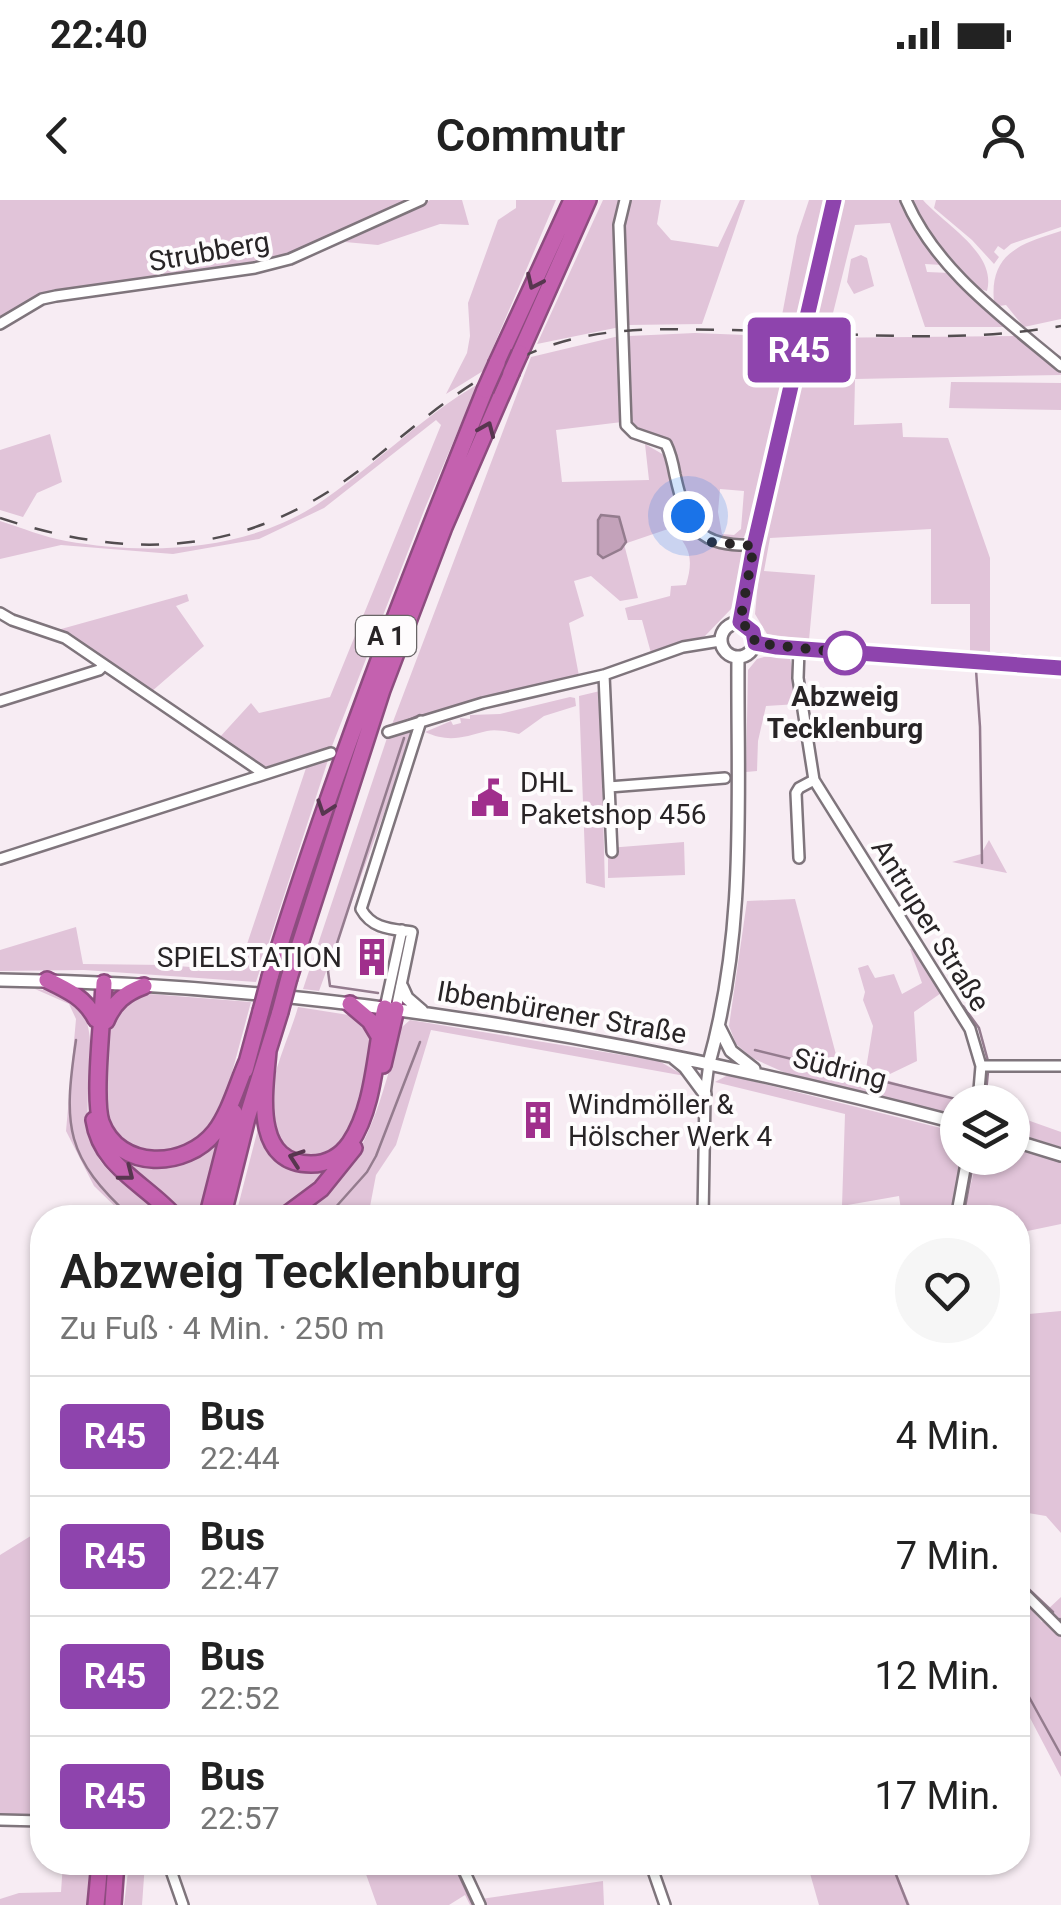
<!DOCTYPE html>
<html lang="de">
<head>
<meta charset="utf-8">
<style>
  :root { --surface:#fff; --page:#f6f6f6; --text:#222; --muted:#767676; --line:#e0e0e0 }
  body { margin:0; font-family:Roboto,sans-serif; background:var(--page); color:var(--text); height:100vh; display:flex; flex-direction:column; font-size:38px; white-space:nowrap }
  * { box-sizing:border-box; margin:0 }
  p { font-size:32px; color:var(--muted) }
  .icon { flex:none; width:55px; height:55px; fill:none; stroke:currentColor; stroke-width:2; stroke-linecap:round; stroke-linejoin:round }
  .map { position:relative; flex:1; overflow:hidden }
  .details { position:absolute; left:30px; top:1005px; width:1000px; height:670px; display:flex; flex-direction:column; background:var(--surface); border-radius:40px; box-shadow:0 2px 8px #0004 }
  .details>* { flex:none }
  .badge { padding:0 20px; border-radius:8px; font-size:35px; line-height:65px }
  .buttons { position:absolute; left:940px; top:885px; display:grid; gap:20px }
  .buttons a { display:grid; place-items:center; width:90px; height:90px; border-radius:50%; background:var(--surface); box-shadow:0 2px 8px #0004; font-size:50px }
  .you { position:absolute; width:50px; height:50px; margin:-25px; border:8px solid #fff; border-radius:50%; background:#1a73e8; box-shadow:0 0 0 15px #1a73e833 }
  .map>.badge { position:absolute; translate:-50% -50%; box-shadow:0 0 0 5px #fff }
  .round { display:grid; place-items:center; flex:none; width:105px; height:105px; border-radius:52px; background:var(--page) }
  .headline { display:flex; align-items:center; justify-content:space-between; height:170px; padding:0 30px }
  h1 { font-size:48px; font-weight:600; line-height:75px }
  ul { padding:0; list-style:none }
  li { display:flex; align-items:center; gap:30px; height:120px; padding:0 30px; border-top:2px solid var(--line) }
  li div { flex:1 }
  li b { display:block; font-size:38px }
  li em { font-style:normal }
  li .badge { min-width:110px; font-weight:700; text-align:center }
  .status { display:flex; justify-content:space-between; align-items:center; height:70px; padding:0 50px; background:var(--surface); direction:ltr }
  .status svg { height:28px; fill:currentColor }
  header { display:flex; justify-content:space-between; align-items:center; height:130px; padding:0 30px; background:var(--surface); font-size:45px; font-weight:600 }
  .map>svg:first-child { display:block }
  .green { fill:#e1c4d9; fill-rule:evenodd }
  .water { fill:#c3a2ba; stroke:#947c8e; stroke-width:2.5 }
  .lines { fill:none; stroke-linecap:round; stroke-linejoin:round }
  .stream { stroke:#947c8e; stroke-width:2.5 }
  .minor-casing { stroke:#7f757c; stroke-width:14 }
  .tertiary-casing { stroke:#7f757c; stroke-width:15 }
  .secondary-casing { stroke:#7f757c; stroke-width:16 }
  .motorway-casing { stroke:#8d4c7f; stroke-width:20 }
  .minor { stroke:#fff; stroke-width:9 }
  .tertiary { stroke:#fff; stroke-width:10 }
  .secondary { stroke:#fff; stroke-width:11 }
  .motorway { stroke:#c461af; stroke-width:15 }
  .rail { stroke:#534d50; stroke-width:2.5; stroke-dasharray:18 18; stroke-linecap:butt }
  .motorway-bridge-casing { stroke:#8d4c7f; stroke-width:20; stroke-linecap:butt }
  .motorway-bridge { stroke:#c461af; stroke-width:15 }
  .oneway { stroke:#57364f }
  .line-casing { stroke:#fff; stroke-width:22 }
  .line { stroke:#8e44ad; stroke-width:15 }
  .walk { stroke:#282426; stroke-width:10; stroke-dasharray:0 18 }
  .stop-dot { fill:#fff; stroke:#8e44ad; stroke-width:5 }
  .labels { text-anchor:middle; stroke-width:8; stroke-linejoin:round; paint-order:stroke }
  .shield { fill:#fefcfd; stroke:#686566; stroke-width:2.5 }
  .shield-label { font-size:25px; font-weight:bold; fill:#282426 }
  .street-label { font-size:28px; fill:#282426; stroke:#fefcfd }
  .stop-label { font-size:28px; font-weight:bold; fill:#282426; stroke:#fefcfd }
  .poi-label { font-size:28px; fill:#282426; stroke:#fefcfd; text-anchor:start }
</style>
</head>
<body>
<div class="status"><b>22:40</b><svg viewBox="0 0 49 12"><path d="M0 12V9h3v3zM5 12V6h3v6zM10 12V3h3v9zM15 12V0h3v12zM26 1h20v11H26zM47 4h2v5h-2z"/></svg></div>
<header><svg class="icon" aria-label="back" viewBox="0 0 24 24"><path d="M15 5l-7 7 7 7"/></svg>Commutr<svg class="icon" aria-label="person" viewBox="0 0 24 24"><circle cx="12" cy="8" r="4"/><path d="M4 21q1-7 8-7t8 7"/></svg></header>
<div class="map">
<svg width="1061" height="1705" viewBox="0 0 1061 1705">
  <rect width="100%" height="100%" fill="#f7ecf3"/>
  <path class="green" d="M0,0H412L291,53L253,63L60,89L42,95L0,119Z
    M430,0H462L469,25L440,24L378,45L345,42Z
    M516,0H556L483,171L446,194L467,153L470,136L468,103L498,20L516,8Z
    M603,0H621L616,44L620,127L537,144Z
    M630,0H661L657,24L671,40L718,47L740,0H745L702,124L628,125L624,11Z
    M809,0H828L795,127L780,126L797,36Z
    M838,0H900L919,36L942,65L925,64L927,72L950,73L1010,127H925L890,23L855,25L829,129L814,128L838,24L833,23Z
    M909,0H923C945,25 997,53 987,91C957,84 924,26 909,0Z
    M936,0H1061V27L1011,44L1004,50L998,46L994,52L999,57L994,64L972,40L934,8Z
    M1061,31V119L1024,127L1006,105L999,106L994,102C989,52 1023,43 1061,31Z
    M861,55L867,58L874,86L854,94L847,82L851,59Z
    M695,133L793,137L749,326L742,341C734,340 725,341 717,339C684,330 680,280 674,253L634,229L629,221V136ZM720,289L744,291L741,329L734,335L722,334L718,312Z
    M619,136L622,222L556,230L562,282L649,280L645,244L664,255L684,319L708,346L745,348L732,408L705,436L651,453L642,420H628L625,408L670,396L671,386L686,385C694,358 690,347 671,328L624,344L638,398L620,401L591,376L574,381L584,416L569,423L579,476L490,496L391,527L531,157Z
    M1018,136L1061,171V175L855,179L854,225L902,223L903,237L948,238L990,358V454L970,452V404H931V329L770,338L764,371L815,375L809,440L767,434L755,414L759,371L809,138Z
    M951,182L1061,183V210L949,208Z
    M478,184L425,308L332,546L262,568L219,538L251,503L259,513L330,497L441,225L436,220L324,308L259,339L173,354L61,345L0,359V321C22,328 44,337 66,341C152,356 252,351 325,299C378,262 423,216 478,184Z
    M50,234L62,282L37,293L23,317L0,310V250Z
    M187,394L189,401L176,406L204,446L151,492L54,431Z
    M764,457H790L798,504L766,506L758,541L757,571L746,572L748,470L757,459Z
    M600,491L605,688L586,683L579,496Z
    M570,497L575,498L576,506L544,516L519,534C509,532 497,529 487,531C464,537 449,543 425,532L451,521L453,525L461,523L460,518L470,519V515L500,514Z
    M415,529L319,791L303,789L387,538Z
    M329,557L256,782L84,770L0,771V750L76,727L83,764L166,765L238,771L307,565Z
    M989,640L1007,673L952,662L981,654Z
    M684,642L685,675L608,678V648Z
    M795,699L839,866L961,902H958L957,917L790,875L752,858L736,844L729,826L747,701Z
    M916,748L944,791L914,812L917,861L890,874L866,869L873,826L863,800L865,792L858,768L868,765L875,778L894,774L902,794L922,783L910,749Z
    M35,789C128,797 70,890 94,949C106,980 146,994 167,1017H126L94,986L66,931L76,819L69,804Z
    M150,794L251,802L223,906L206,934L184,950L153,956L124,945L109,926L104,908L107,840L111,823L124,803Z
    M298,807L355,816L373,834C368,865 363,923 340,946C311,974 271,949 270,912C269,876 289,839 298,807Z
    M410,820L659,861L685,876L431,830L396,945L376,975L368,1017L295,1018C307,1008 322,999 333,988C373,943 385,884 401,828Z
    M728,875L957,932L958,958H963L951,1017H902L899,996L842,1006L845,914L715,882Z
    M1013,915L1061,932V947L1013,932Z
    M261,917L276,952L338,967L276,1017L235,1018Z
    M102,929L154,964L220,932L199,1017H180L127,972Z
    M1013,947L1061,960V1024L1018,1033V1018H963L977,958H1012Z
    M1061,1111V1333L1046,1316L1028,1313L1018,1320V1115Z
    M42,1329V1623H0V1355Z
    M1018,1394L1042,1422L1050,1415L1046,1411L1061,1397V1577L1018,1495Z
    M63,1663H91L88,1705H0V1699L19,1693L61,1692Z
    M129,1663H145L142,1705H124Z
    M362,1663H458L477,1705H470L465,1695L449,1705H377Z
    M807,1663H892L910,1705H819Z
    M603,1681L604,1705H484L481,1699Z"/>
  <path class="water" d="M601,315L619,317L626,342L621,349L603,358L598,354V320Z"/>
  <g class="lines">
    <path class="stream" d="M988,453L1061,459
      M976,470L980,527L982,663
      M409,520L420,515
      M378,793L330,786L328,771L404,538
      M963,806L979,828L988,861
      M76,840C63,927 65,957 132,1018
      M755,850L968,902
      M985,902L988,872
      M326,1018L367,972L376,956L420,842
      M963,1018L974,958
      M1018,1379L1053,1412
      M1060,1419L1061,1420
      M1018,1477L1061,1555
      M453,1662L473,1705
      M891,1662L908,1705"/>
    <g class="minor-casing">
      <path id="minor" d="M625,0L619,25L626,225L634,233L666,244C671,254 673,264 675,275C687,328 698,347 755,345
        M906,0C936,70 1004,118 1061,166
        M0,124L42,99L56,96L255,68L290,59L421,0
        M0,413L12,420L65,438L263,573
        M799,449L798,478L814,580L970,829L981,866L978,902
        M604,475L612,652
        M0,501L99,470L104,465
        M388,532L483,503L604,475L683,447L720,441
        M609,587L725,578
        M799,658L796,593L799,588L814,580
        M0,659L331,553
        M385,808L402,730
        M396,809L412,732C391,729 372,729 361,709L421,521
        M981,866H1061
        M703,1018L705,894L709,863
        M956,1018L967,958
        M1018,1387L1061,1430
        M0,1620L42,1621
        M168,1662L183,1705
        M460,1662L480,1705
        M650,1662L665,1705"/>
    </g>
    <g class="tertiary-casing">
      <path id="tertiary" d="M755,443L845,453L1061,468"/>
    </g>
    <g class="secondary-casing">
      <path id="secondary" d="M721 440a17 17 0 1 1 34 0a17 17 0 1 1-34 0Z
        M740,423L755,345L834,0
        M0,780C324,784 645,841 958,923
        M402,787L407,798L422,811
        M719,827L731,851L754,869
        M674,858L685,867L705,894
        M709,863C747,727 737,597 738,457
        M1012,940L1061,955"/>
    </g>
    <g class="motorway-casing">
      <path id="motorway" d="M520,153L588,0
        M497,163L572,0
        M270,777C331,577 407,384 485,190
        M289,778L382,490L444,327L511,173
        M47,780C68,790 85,798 96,819
        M104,783C103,814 93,897 101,922C119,971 186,969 215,932C230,912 237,885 247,862
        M350,804L370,821L379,836
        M106,821C114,802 125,793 144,786
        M268,851C265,889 251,964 311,964C327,964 341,956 350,943C375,906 375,850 385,808
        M383,865L396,809
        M245,870L261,811
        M94,920C101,968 147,984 176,1018
        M207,1018L234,912
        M222,1018L247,918L280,812
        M282,1018L321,989L354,948
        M96,1705L100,1662
        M113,1705L116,1662"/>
    </g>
    <use href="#minor" class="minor"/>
    <use href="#tertiary" class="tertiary"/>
    <use href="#secondary" class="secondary"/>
    <use href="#motorway" class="motorway"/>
    <path class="rail" d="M0,318C135,362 249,356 365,266C425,218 480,168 555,144C612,126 669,129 728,130C838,132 953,145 1061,126"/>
    <g class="motorway-bridge-casing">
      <path id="motorway-bridge" d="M511,173L520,153
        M485,190L497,163
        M261,811L270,777
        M280,812L289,778"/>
    </g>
    <use href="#motorway-bridge" class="motorway-bridge"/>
  </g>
  <defs><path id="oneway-chevron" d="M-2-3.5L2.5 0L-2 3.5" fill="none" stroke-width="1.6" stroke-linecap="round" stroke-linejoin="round" transform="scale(2.5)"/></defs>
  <g class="oneway">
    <use href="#oneway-chevron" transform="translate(534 82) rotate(115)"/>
    <use href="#oneway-chevron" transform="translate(487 229) rotate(-67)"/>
    <use href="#oneway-chevron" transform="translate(325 608) rotate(109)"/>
    <use href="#oneway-chevron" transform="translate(296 958) rotate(-161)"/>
    <use href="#oneway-chevron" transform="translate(127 974) rotate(38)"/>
  </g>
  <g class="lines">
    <g class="line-casing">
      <path id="line" d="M834,0L754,346L740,422L753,432L755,443L777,447L1061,468"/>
    </g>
    <use href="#line" class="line"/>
    <path class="walk" d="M688,316L710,342L754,346L740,422L753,432L755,443L845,453"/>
  </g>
  <defs>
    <g id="civic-bare" transform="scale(3)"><path d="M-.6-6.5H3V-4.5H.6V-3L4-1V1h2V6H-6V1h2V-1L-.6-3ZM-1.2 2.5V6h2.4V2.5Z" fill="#a02f8c" stroke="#fefcfd" stroke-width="2.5" paint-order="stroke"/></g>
    <g id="building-bare" transform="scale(3)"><path d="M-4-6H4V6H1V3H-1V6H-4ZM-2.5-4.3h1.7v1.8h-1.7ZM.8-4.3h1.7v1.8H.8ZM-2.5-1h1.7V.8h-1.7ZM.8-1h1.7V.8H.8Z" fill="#a02f8c" stroke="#fefcfd" stroke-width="2.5" paint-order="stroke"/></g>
  </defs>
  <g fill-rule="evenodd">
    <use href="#civic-bare" x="490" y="598"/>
    <use href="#building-bare" x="372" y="757"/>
    <use href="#building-bare" x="538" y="920"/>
  </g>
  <circle class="stop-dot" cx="845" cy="453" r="20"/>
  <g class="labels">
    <rect class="shield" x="356" y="416" width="60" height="40" rx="8"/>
    <g class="shield-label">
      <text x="386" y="445">A 1</text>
    </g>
    <g class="street-label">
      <text transform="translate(209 51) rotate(-10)" y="10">Strubberg</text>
      <text transform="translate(931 725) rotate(58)" y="10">Antruper Straße</text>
      <text transform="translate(562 812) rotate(10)" y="10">Ibbenbürener Straße</text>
      <text transform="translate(840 868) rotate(14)" y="10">Südring</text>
    </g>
    <g class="stop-label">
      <text x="845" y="506">Abzweig<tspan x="845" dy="32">Tecklenburg</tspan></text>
    </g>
    <g class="poi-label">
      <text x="520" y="592">DHL<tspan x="520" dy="32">Paketshop 456</tspan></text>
      <text x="342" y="767" text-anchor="end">SPIELSTATION</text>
      <text x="568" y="914">Windmöller &amp;<tspan x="568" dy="32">Hölscher Werk 4</tspan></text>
    </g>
  </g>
</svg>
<div class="buttons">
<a><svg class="icon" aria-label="layers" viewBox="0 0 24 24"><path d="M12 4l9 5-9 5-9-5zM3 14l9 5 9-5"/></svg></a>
</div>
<div class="you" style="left:688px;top:316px"></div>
<b class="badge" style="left:799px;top:150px;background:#8e44ad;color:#fff">R45</b>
<section class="details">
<div class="headline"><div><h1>Abzweig Tecklenburg</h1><p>Zu Fuß · 4 Min. · 250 m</p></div><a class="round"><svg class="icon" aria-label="heart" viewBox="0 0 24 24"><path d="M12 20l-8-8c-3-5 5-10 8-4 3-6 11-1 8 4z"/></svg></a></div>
<ul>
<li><span class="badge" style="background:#8e44ad;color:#fff">R45</span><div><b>Bus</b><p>22:44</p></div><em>4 Min.</em></li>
<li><span class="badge" style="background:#8e44ad;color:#fff">R45</span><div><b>Bus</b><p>22:47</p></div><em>7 Min.</em></li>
<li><span class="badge" style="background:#8e44ad;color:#fff">R45</span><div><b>Bus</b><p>22:52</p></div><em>12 Min.</em></li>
<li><span class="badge" style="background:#8e44ad;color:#fff">R45</span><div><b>Bus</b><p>22:57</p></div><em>17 Min.</em></li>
</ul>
</section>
</div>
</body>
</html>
